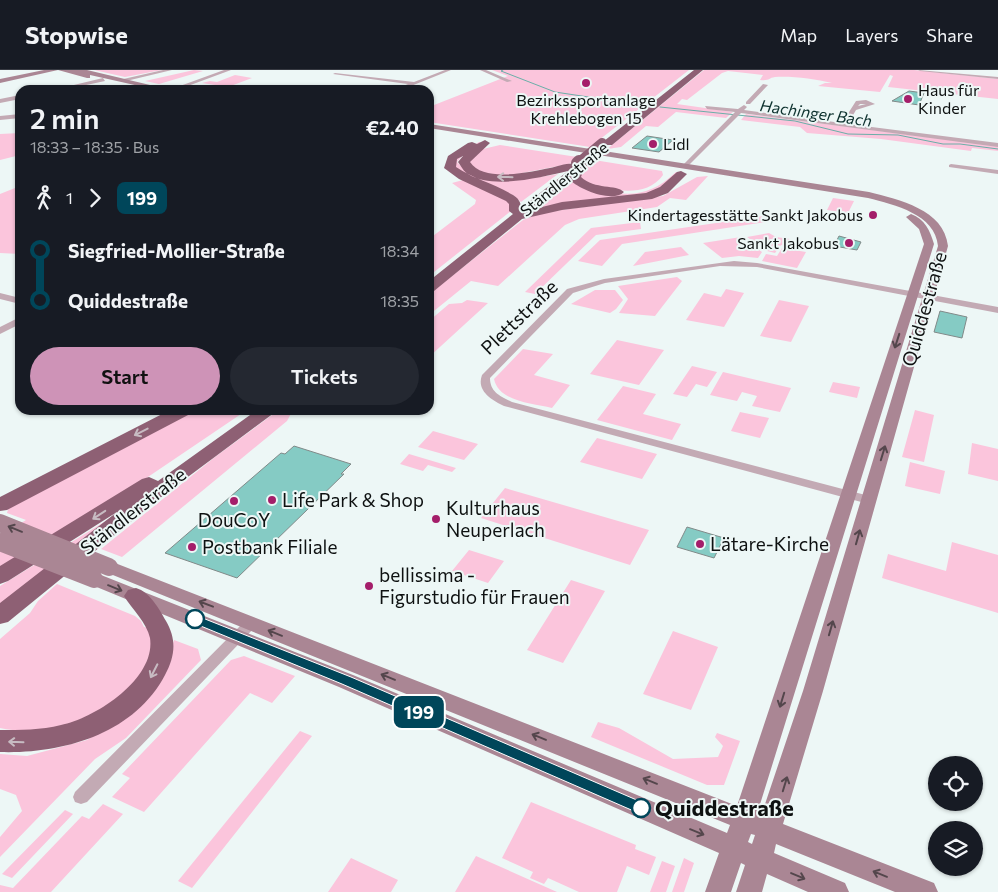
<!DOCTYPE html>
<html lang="en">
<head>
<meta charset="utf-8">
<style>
  :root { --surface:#171b24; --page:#242831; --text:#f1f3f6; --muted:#9ea1a6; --line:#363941; --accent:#ce93b7 }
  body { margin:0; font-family:Commissioner,sans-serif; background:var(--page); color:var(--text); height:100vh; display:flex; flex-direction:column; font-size:19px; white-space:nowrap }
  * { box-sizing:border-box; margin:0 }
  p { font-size:16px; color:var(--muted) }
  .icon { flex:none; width:28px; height:28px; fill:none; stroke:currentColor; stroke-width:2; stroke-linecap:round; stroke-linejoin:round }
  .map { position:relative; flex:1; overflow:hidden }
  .panel { position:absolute; left:15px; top:15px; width:419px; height:330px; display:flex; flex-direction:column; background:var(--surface); border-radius:15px; box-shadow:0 1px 4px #0004 }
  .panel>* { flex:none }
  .badge { padding:0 10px; border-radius:8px; font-size:18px; line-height:32px }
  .fabs { position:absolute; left:928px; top:686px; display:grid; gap:10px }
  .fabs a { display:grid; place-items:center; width:55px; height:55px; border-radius:50%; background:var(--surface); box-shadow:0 1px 4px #0004; font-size:25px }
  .map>.badge { position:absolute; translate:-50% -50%; box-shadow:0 0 0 2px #fff }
  .legs { display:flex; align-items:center; gap:8px; height:55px; padding:0 15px; font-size:16px }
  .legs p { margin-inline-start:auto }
  .head { display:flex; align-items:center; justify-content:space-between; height:85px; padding:0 15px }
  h1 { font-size:28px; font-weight:600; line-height:38px }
  .cta { display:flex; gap:10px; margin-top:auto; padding:10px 15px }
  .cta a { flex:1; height:58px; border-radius:30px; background:var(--accent); color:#111; font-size:20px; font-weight:600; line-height:58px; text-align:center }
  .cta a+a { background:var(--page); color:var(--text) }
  ul { padding:0 15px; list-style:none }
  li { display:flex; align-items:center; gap:18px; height:50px; font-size:19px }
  li i { display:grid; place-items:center; width:8px; height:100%; margin:0 6px; background:currentColor }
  li i::after { content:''; width:12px; height:12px; margin:-6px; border:4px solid; border-radius:50%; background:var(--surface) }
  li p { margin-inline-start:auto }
  li:first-child i { background:linear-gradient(#0000 50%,currentColor 0) }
  li:last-child i { background:linear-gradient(currentColor 50%,#0000 0) }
  header { display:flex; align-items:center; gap:30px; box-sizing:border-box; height:70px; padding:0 25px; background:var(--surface); border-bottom:1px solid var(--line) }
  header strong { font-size:24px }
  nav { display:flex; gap:28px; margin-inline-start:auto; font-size:18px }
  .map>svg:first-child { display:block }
  .green { fill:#fbc5dc }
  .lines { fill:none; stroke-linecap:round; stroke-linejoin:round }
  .stream { stroke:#6aafa8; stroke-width:1 }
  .building { fill:#85cbc4; stroke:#818a89 }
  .minor { fill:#c3aab4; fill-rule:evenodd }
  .secondary { fill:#aa8694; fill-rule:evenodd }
  .trunk { fill:#8e6074; fill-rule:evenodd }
  .secondary-bridge { stroke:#aa8694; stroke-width:18 }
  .trunk-bridge-far1 { stroke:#8e6074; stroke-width:10 }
  .trunk-bridge { stroke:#8e6074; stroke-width:12 }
  .oneway { stroke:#c7bbc2 }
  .oneway2 { stroke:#54464c }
  .line-1 { fill:#00465a; stroke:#fff }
  .poi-dot { fill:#a41e6a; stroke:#edf7f6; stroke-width:2 }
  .stop-1-dot { fill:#fff; stroke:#00465a; stroke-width:2.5 }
  .labels { text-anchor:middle; stroke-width:4; stroke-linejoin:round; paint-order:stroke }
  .far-poi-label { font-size:16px; fill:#0e1111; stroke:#edf7f6; text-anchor:start }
  .far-water-label { font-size:16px; font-style:italic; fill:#0d312e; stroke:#edf7f6 }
  .far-street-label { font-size:16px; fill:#0e1111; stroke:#edf7f6 }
  .street-label { font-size:19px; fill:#0e1111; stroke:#edf7f6 }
  .poi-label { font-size:19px; fill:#0e1111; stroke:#edf7f6; text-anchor:start }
  .near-stop-label { font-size:22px; font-weight:bold; fill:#0e1111; stroke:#edf7f6; text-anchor:start }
</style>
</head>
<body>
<header>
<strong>Stopwise</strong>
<nav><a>Map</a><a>Layers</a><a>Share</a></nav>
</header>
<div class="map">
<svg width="998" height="822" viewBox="0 0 998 822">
  <rect width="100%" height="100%" fill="#edf7f6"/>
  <path class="green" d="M94,0H162L125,7Z
    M194,0L203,1L159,14L145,11Z
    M492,0H689L590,77L429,52V37L508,6Z
    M704,0H914L998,9V29L888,17L893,6L890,5L880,22L818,16L825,13H832C815,9 793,6 775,7C768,8 770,11 760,10L763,5L728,1L722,3L687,30L682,29L677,34L733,42L726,48L676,42L658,57L646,56L621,77L607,79Z
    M235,5L252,8L228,17L202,13L210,11L217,12Z
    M746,44L998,76V81L972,78L971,81L881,69L807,63L800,57L741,50Z
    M20,63V85L0,90V64Z
    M479,72H482L466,82L457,92L468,103L539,107L558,104L521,132L514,126L458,102L453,91L463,82Z
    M500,75L577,87L569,94L507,106L478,102L469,92L483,79Z
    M594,90L662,101L663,105C645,130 610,119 585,114L578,103Z
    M676,102L678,103L664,116L644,125L533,139L570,110C577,116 586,117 596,119C630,127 649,127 676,102Z
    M708,106L686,130L670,128L657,137L579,149L565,155L498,216L471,211L429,245V224L523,150L540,143L663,126L697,107Z
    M463,110L511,132V141L429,206V169L475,134L476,130L452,113Z
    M20,116V184L0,183V124Z
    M833,128L854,131L848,143L827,140Z
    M778,144L785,149L622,174L602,196L578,191L600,170Z
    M640,152L641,159L596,165L535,224L525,222L591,158Z
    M769,163L776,167L790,169L786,176L781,175L775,183L767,181L747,167Z
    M741,167L762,182L758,188L739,186L722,188L703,173Z
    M681,177L689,185L633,196L645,182Z
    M782,178L806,182L797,198L762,191L766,184L777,186Z
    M677,207L682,211L655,246L619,243L628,229L618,216Z
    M726,219L744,223L724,257L686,250L704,223L721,227Z
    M595,220H615L623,230L616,239L610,243L571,234Z
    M467,230L488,233L429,287V251L449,234L462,233Z
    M779,230L809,236L791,272L760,266Z
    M617,270L664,280L639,315L590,304Z
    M523,279L553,284L534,305L570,315L552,338C532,333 499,332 494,309Z
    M692,296L717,302L707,317L696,314L687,327L673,324Z
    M723,302L791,318L780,342L752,336L757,326L742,322L737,331L710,325Z
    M833,312L860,317L857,328L829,322Z
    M623,316L656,324L643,344L681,354L672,370L597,350Z
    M193,340H247L139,413L0,499V466L26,450L7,443L9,436Z
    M279,340H293L287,351L122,487L101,479L215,387Z
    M915,340L934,345L924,392L902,387Z
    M740,342L769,348L760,368L731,361Z
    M433,361L478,374L464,390L418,377Z
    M597,368L657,384L642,409L580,392Z
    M972,373L998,379V411L968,404Z
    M409,384L456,398L452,402L428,395L423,401L400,394Z
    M910,392L945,401L940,424L905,416Z
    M505,418L649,460L630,495L481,448Z
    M109,449L0,540V516Z
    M952,472L998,485V543L882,508L888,484L946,501Z
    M469,480L504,491L488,513L452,501Z
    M571,510L605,521L563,593L527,580Z
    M57,514L135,546L141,551L144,557L152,558L155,565C150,582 147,600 134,614C102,649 46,668 0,658V569L30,543L38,531Z
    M673,561L718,577L691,640L643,624Z
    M174,570L198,579L201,590L126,668L95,689L0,787V767L22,741L16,725L0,719V684L27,686L87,670L111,655L169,586Z
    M244,586L295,606L272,633L250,623L144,742L112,727L130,708L122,704L231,590Z
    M598,652L619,658L673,689L718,687L723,676L715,667L717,663L740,671L724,715H707L591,667Z
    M300,661L312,666L192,818L178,811Z
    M531,732L636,775L635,779L656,787L649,805L627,796L617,822H579L548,808L544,814L530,808L533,802L502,788Z
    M103,734L123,744L51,822H0V815L13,818L82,746L89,749Z
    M65,740L73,744L12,808L2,804Z
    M476,786L557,822H455Z
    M351,788L398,810L391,822H328Z
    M684,788L694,793L684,822H672Z
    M662,791L675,796L666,822H650Z"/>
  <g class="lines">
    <path class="stream" d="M503,0L501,1L555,22L642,35
      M660,37L795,51L848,64L898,65L943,74H960L998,79"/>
  </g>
  <path class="building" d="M909,21L924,23L919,35L892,31Z
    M647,66L673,70L659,82L632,78Z
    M839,166L861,172L857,180L834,176Z
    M940,241L967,247L962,268L934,262Z
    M294,376L351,394L341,404H344L237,508L165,483L281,383L285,384Z
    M687,457L724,468L714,488L677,477Z"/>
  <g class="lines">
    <path class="minor" d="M163,0H172L122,12L119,10Z
      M224,0H231L177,20H169Z
      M445,0H451L401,20H393L408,14L333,4L335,3L414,12Z
      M480,0H486L512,11L507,12Z
      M918,0L998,7V9L920,1Z
      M103,8L105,11L63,20H53Z
      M763,14L768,15L750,34H746V32Z
      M20,25V29L0,33V29Z
      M866,30L875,34L856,40L848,54L998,73V77L741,43L688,96L683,95L735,42L707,39L705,36L738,39L744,35L747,37L744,40L842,53L856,31ZM860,34H866L858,36Z
      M20,44V48L0,50V46Z
      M951,94L998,100V104L949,97V95Z
      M734,191L757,193L998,237V243L757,197L720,196L605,213L573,223L490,308C490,322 500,326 512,332L873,427L875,430L873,433H865L504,336C492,330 476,321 482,305L567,219L604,209Z
      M0,223L20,228V234L0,229Z
      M20,247V254L0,264V257Z
      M251,548L256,550L258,553L256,556L87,732L81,734L75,732L73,727L75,722L246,550Z"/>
    <path class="secondary" d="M44,0H87L171,20H157L90,5V8H87L58,0L0,13V9Z
      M429,54L869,122C899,130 944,139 948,176L823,621L783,754L934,813L938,822H895L776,774L774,783L845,813L849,822H808L767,804L762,822H736L745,795L741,793L731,822H705L719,783L339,617L87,513L85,509L87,505L94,503L101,505L353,605L727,763L730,755L103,501L100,497L103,493L109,491L115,493L737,736L924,174L919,159L906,147L911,144C925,149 930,161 934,174L757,744L761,746L803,621L938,176C935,144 895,135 868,128L429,58ZM751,764L755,765L752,774L748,772Z"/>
    <path class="trunk" d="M694,0H703L612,75H604L603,73L604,71Z
      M485,70L490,73L470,92C484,113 529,102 550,98C558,96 569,92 577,94L583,91L589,94L584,99L581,107C595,120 616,114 624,122C613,133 580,120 570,110L534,139L562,132L646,123L660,117L677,102L681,101L687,104L668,123L652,129L562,140L522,149L434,221L429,222V211L513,144L509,141V134L506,131L459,109L444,98L448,86L468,73L472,72L477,74ZM463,86L458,92C461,96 464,102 468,104C493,120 541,107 568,101L521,138C521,132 518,128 513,125C495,114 474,109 456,97L457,89Z
      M170,340H193L190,344L7,440L0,441V427Z
      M257,340H278L165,424L8,552L0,554V533L117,442L8,511L0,514V496L142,409L149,407L158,411Z
      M136,518C150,522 159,539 166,551C177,570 175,586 165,605C134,664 63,684 0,682V660C20,660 41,660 61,655C95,648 156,609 150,568C147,553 132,539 124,526L128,520Z"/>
    <path class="secondary-bridge" d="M0,453L109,497
      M0,472L94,509"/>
    <path class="trunk-bridge-far1" d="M578,93L602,73"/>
    <path class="trunk-bridge" d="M577,93L579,91"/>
  </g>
  <defs><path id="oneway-shaft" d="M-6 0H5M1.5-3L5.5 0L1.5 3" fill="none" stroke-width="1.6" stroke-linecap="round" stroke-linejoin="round" transform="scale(1.25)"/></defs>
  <g class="oneway">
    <use href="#oneway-shaft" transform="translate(505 107) rotate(-179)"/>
    <use href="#oneway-shaft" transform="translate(141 362) rotate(153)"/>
    <use href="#oneway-shaft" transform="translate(99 445) rotate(147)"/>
    <use href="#oneway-shaft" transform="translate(154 601) rotate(117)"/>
    <use href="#oneway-shaft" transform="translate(16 672) rotate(-178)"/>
  </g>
  <g class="oneway2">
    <use href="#oneway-shaft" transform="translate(897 271) rotate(108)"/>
    <use href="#oneway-shaft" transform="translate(883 383) rotate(-73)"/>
    <use href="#oneway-shaft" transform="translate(15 459) rotate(-158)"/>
    <use href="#oneway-shaft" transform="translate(858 467) rotate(-74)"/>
    <use href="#oneway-shaft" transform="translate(115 518) rotate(22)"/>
    <use href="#oneway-shaft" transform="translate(206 534) rotate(-159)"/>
    <use href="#oneway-shaft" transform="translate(831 558) rotate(-74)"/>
    <use href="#oneway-shaft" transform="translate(275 563) rotate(-158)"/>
    <use href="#oneway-shaft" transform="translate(388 607) rotate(-158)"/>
    <use href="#oneway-shaft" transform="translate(782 630) rotate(107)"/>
    <use href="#oneway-shaft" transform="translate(539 667) rotate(-158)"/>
    <use href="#oneway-shaft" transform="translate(650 711) rotate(-158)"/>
    <use href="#oneway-shaft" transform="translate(785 714) rotate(-73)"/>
    <use href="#oneway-shaft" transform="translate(697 762) rotate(22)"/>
    <use href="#oneway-shaft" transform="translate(880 804) rotate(-158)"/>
    <use href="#oneway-shaft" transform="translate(798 806) rotate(23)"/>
  </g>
  <path class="line-1" d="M195,545L351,607L646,734L648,738L646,742L641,744L636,742L342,614L191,552L189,549Z"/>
  <g class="poi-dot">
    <circle cx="586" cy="13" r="5"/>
    <circle cx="908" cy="29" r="5"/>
    <circle cx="653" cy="74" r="5"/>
    <circle cx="873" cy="145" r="5"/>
    <circle cx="849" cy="173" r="5"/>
    <circle cx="272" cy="430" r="5"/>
    <circle cx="234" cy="431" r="5"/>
    <circle cx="436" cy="449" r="5"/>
    <circle cx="700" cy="474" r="5"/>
    <circle cx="192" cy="477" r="5"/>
    <circle cx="369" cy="516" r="5"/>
  </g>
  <g class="stop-1-dot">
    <circle cx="195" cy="549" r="9"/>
    <circle cx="641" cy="738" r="9"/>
  </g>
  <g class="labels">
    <g class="far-poi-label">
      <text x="918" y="26">Haus für<tspan x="918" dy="18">Kinder</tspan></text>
      <text x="586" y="36" text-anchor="middle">Bezirkssportanlage<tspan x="586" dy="18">Krehlebogen 15</tspan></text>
      <text x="663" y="80">Lidl</text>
      <text x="863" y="151" text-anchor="end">Kindertagesstätte Sankt Jakobus</text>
      <text x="839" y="179" text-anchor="end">Sankt Jakobus</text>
    </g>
    <g class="far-water-label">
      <text transform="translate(816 43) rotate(8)" y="6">Hachinger Bach</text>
    </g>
    <g class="far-street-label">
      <text transform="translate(564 109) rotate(-39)" y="6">Ständlerstraße</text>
    </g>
    <g class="street-label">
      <text transform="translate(924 239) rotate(-74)" y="7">Quiddestraße</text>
      <text transform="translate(519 247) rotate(-44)" y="7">Plettstraße</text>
      <text transform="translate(133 441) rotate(-38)" y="7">Ständlerstraße</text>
    </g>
    <g class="poi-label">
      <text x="282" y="437">Life Park &amp; Shop</text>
      <text x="446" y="445">Kulturhaus<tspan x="446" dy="22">Neuperlach</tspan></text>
      <text x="234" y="457" text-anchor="middle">DouCoY</text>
      <text x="710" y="481">Lätare-Kirche</text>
      <text x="202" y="484">Postbank Filiale</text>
      <text x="379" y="512">bellissima -<tspan x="379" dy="22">Figurstudio für Frauen</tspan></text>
    </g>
    <g class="near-stop-label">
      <text x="655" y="746">Quiddestraße</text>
    </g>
  </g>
</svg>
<div class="fabs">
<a><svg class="icon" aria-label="locate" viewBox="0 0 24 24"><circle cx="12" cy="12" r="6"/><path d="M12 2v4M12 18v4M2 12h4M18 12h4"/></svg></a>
<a><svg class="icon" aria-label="layers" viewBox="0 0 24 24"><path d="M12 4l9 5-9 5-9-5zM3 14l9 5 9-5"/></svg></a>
</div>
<b class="badge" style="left:419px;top:642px;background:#00465a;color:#fff">199</b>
<section class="panel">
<div class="head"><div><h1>2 min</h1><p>18:33 – 18:35 · Bus</p></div><b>€2.40</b></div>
<div class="legs"><svg class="icon" aria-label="walk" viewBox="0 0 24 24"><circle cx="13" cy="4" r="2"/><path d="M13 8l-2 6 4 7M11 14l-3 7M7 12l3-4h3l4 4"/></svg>1<svg class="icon" aria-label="forward" viewBox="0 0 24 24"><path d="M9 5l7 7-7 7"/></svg><b class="badge" style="background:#00465a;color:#fff">199</b></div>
<ul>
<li><i style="color:#00465a"></i><b>Siegfried-Mollier-Straße</b><p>18:34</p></li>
<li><i style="color:#00465a"></i><b>Quiddestraße</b><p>18:35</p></li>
</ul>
<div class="cta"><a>Start</a><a>Tickets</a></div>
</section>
</div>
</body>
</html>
